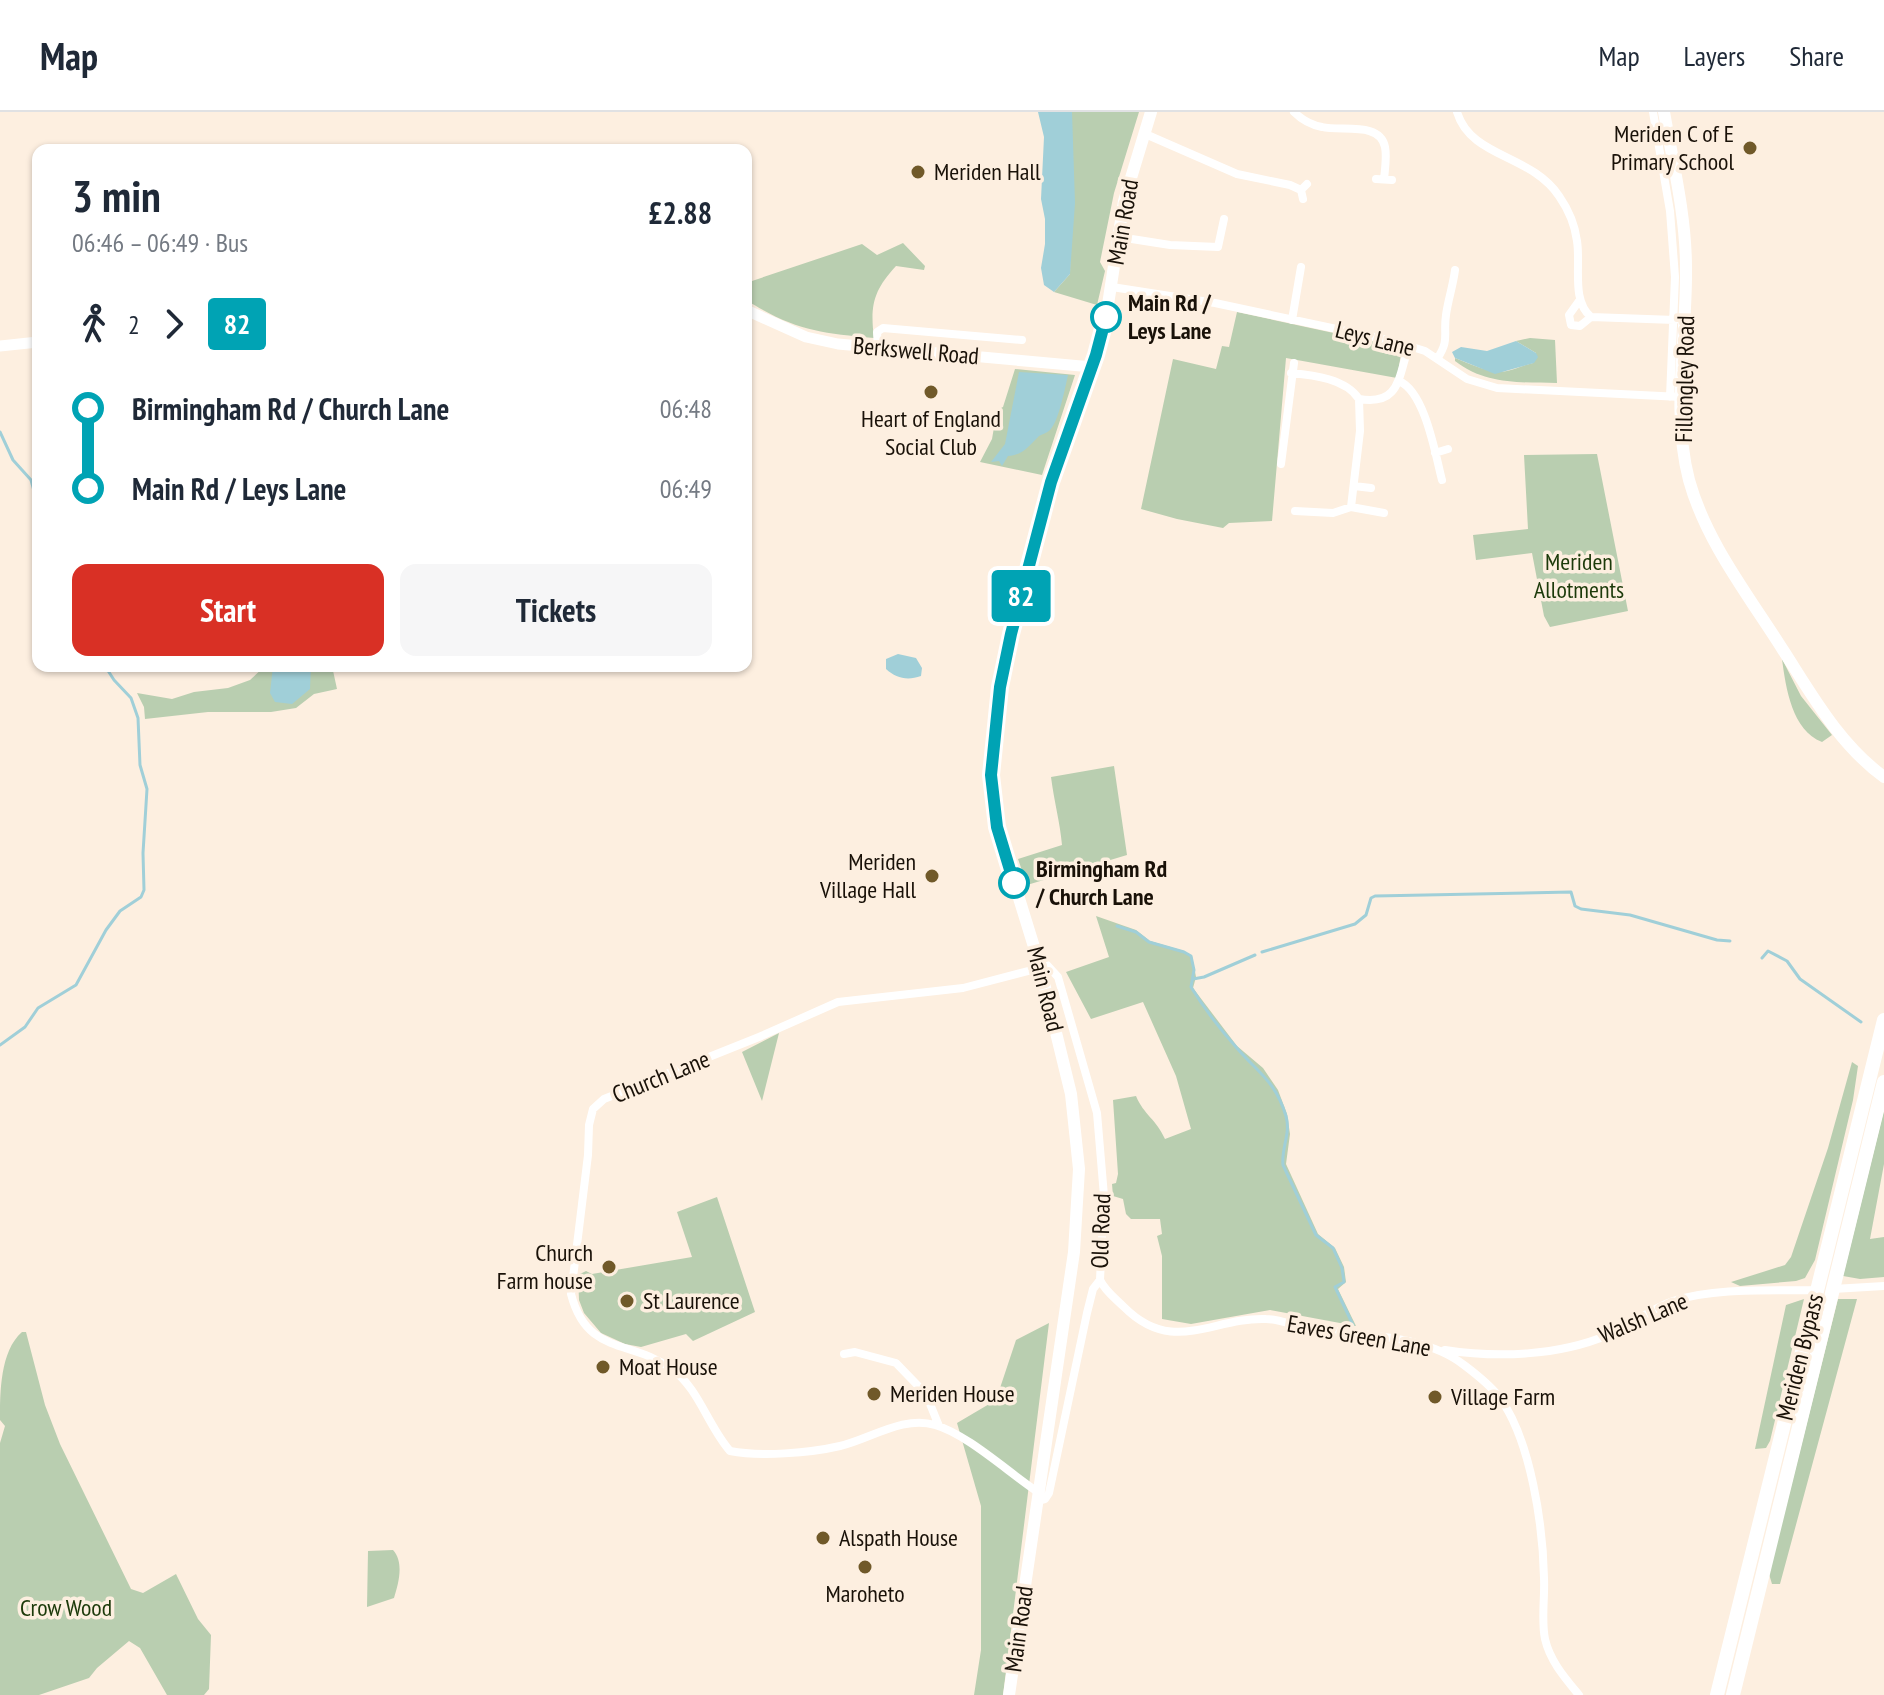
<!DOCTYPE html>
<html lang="en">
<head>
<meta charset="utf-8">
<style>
  :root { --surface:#fff; --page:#f6f6f7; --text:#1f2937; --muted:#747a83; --line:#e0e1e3; --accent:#d93025 }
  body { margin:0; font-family:"PT Sans Narrow",sans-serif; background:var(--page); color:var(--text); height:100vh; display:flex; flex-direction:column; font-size:30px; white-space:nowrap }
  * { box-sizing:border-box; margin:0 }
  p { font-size:26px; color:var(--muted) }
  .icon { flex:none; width:44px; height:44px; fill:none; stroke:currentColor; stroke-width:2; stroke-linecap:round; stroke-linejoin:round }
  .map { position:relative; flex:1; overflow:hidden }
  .panel { position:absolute; left:32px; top:32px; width:720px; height:528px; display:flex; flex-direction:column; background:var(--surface); border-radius:16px; box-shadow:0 2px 6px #0004 }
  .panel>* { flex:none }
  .badge { padding:0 16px; border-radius:6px; font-size:28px; line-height:52px }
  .map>.badge { position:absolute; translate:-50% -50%; box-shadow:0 0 0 4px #fff }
  .legs { display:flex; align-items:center; gap:12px; height:88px; padding:0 40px; font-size:26px }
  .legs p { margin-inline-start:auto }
  .headline { display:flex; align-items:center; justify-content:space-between; height:136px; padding:0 40px }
  h1 { font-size:44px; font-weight:600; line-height:60px }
  .primary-button { display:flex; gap:16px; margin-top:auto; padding:16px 40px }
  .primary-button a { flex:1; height:92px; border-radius:16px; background:var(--accent); color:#fff; font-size:32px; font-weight:600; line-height:92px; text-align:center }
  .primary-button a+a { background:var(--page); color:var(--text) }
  ul { padding:0 40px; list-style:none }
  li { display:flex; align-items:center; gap:28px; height:80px; font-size:30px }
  li i { display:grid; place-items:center; width:12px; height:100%; margin:0 10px; background:currentColor }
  li i::after { content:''; width:20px; height:20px; margin:-10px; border:6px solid; border-radius:50%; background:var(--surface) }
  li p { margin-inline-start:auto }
  li:first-child i { background:linear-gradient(#0000 50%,currentColor 0) }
  li:last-child i { background:linear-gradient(currentColor 50%,#0000 0) }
  header { display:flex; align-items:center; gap:48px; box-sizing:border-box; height:112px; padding:0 40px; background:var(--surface); border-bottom:2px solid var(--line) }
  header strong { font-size:38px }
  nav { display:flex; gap:44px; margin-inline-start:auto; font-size:28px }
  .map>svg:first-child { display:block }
  .green { fill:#b9ceb0 }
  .water { fill:#a0cfd8 }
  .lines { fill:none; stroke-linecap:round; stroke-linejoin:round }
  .stream { stroke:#a0cfd8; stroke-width:3 }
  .minor { stroke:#fff; stroke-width:8 }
  .tertiary { stroke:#fff; stroke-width:11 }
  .secondary { stroke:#fff; stroke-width:12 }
  .trunk { stroke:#fff; stroke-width:14 }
  .line-1-casing { stroke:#fff; stroke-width:18 }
  .line-1 { stroke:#00a3b4; stroke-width:12 }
  .poi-dot { fill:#705929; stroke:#fdefe0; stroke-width:3 }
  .stop-1-dot { fill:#fff; stroke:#00a3b4; stroke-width:4 }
  .labels { text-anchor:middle; stroke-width:7; stroke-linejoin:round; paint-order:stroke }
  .poi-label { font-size:24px; fill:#191108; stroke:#fdefe0; text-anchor:start }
  .street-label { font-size:24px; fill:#191108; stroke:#fdefe0 }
  .stop-label { font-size:24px; font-weight:bold; fill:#191108; stroke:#fdefe0; text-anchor:start }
  .park-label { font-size:24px; fill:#1c3a0a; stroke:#fdefe0 }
</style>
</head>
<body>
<header>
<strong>Map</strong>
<nav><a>Map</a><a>Layers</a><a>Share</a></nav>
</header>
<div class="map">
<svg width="1884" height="1583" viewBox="0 0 1884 1583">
  <rect width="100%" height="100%" fill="#fdefe0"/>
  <path class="green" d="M1072,0H1139L1114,81L1100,150L1105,159L1097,193L1054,180L1070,162Z
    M903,131L925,154L924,158L896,154C873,179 870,194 874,226C819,221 794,218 746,188V171L862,132L877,143Z
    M1237,200L1394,234L1401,242L1397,266L1286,246L1272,409L1229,411L1223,416L1177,407L1141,397L1173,247L1216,257L1222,234L1229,235Z
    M1530,226L1555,228L1557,271C1520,270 1486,273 1455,249V246C1469,252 1492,262 1507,259C1516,257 1524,253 1533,251L1536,241L1516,229Z
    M1015,257L1075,263L1042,363L980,350L992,327L997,298L1003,295Z
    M1597,342L1628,499L1550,515L1544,504L1532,441L1476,448L1473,423L1528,417L1524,343Z
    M1782,547L1801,584L1832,623L1822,630C1792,618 1786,577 1782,547Z
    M265,554H332L337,577L314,582L296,596L271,600H208L145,607L144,595L137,581L172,587L194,580L228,576L250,568Z
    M1114,654L1127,743L1027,773L1018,747L1062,733C1060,710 1054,689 1051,665Z
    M1096,804L1136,818L1150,829L1184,839L1192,844L1196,865L1193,876L1237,934L1263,956L1278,978L1287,1002L1290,1022L1286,1052L1318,1122L1335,1136L1344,1155L1346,1170L1338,1177L1356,1214L1270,1198L1191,1212L1162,1207V1144L1157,1124L1162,1122L1160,1107H1131L1126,1102L1123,1087L1113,1084L1112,1072L1116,1071L1118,1062L1113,988L1136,984C1144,1003 1156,1007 1165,1027L1191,1017L1176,964L1143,890L1091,907L1066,860L1109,845Z
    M779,921L762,989L742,940Z
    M1852,950L1858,954L1853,988L1815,1148L1805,1166L1796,1169L1740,1174L1731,1170L1785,1153L1791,1145L1828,1036Z
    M1884,998V1052L1870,1127L1884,1125V1165L1860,1167L1843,1164Z
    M717,1085L755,1200L693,1229L686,1222L641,1235L625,1232L601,1221L584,1201L579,1188L578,1163L586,1159L592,1162L692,1145L677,1100Z
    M1804,1187L1770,1329L1766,1336L1755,1337L1786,1193Z
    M1838,1187H1857L1780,1472H1772L1769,1462Z
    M1049,1211L1003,1583H974L981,1538V1394L957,1311L996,1288L1016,1228Z
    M22,1220H26L45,1293L60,1332L131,1477L143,1481L176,1462L198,1507L211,1523L209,1577L204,1583H167L140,1536L129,1529L97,1556L89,1566L39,1583H0V1331L5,1314L0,1308C0,1281 0,1239 22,1220Z
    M393,1438C404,1450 399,1470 394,1486L367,1495L368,1439Z"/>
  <path class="water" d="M1038,0H1072L1075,91L1070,162L1054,180L1044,173L1041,156L1045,132V107L1041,87L1044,25Z
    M1516,229L1536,241L1538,245L1534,251L1495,262L1455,246L1452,240L1461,235L1487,239Z
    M1019,260L1068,263C1065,276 1059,309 1050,318C1047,321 1042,322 1039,324C1029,334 1023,343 1008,344L1002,354L999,349L991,350L1005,332Z
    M898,542L916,546L922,556L921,564C907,569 896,566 886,557V547Z
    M273,554H311L310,577L292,592L275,590L270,581Z"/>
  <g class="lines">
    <path class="stream" d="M0,320L13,348L31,368L38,393
      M1117,814L1136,820L1149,830L1184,840L1191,844L1194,858L1191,875C1204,896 1220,917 1236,935C1258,961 1275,968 1286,1004C1291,1022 1281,1036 1283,1053L1316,1123L1333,1136L1342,1156L1344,1170L1335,1175L1353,1213
      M1262,840L1355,812L1366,803L1371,786L1375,784L1571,780L1575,794L1581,797L1630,803L1717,828L1730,829
      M1762,846L1768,839L1787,849L1800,867L1861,910
      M1193,867L1204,865L1255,843
      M0,933L25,915L38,896L76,873L106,818L120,799L141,785L144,778L143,741L147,677L140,653L138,606L131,586L114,568L105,554"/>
    <path class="minor" d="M1294,0C1302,8 1311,13 1322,15C1341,20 1380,9 1385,35C1387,45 1385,57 1384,67
      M1457,0C1471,46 1531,42 1559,84C1568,97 1575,113 1577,129C1581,154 1571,188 1591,205L1675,208
      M1653,0L1670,99L1675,165L1670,285
      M1143,21L1237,62L1290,73L1301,78
      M1376,67L1392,68
      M1303,87L1301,78L1307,72
      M1119,125L1170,133L1218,135L1224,107
      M1112,175L1215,191L1393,229L1425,239L1467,267L1497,276L1681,285
      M1579,189L1569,203L1571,213L1580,214L1591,205
      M1292,208L1301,155
      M878,236L877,220L883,216L1022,228
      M1437,247C1450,228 1443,223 1446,203C1448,188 1453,174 1455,158
      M1291,261C1314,263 1346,267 1359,287C1401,294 1398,264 1409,234
      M1399,269C1425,280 1435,341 1442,368
      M1435,341L1448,337
      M1281,352L1294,251
      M1354,374L1371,376
      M1351,395L1360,319L1359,287
      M1295,399L1333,401L1351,395L1384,401
      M1100,1168C1105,1179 1115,1186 1124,1195C1173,1244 1212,1205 1266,1207C1280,1207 1294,1214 1308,1216C1358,1224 1423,1221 1464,1253C1476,1262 1491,1274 1500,1286C1531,1329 1543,1414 1544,1466C1545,1485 1541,1508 1545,1527C1550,1549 1565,1566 1579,1583
      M1833,1177L1884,1174
      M1445,1238C1497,1246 1558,1244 1608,1223C1630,1214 1650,1197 1673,1189C1716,1175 1774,1179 1819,1178
      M844,1242L855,1240L896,1251L926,1282L939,1314
      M1038,1380C1009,1361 967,1322 935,1313C904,1303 870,1327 840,1334C810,1341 760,1345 730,1339C708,1314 699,1277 672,1257C631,1227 587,1244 571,1182L588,1043L589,1013L593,997L604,987L759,925L838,890L963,876L1040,856
      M1037,1389L1045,1387L1049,1381L1087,1201L1093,1177L1100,1168L1104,1084L1097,1001L1058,865L1047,853L1039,851"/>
    <path class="tertiary" d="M746,198L806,225L838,232L1092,255
      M0,234L38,230"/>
    <path class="secondary" d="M1664,0C1673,51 1686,104 1686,156C1687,226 1671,299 1689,368C1706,430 1749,484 1783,538C1812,583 1839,632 1884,665
      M1009,1583L1074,1140L1079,1057L1071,982L1039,851L997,715L991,663L993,633L1011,522L1051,370L1105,212L1124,89L1151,0"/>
    <path class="trunk" d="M1717,1583L1884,908
      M1733,1583L1884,970"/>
  </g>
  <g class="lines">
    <g class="line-1-casing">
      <path id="line-1" d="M1014,771L997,715L991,663L1000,575L1011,522L1051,370L1096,243L1106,205"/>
    </g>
    <use href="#line-1" class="line-1"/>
  </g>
  <g class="poi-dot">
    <circle cx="1750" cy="36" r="8"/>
    <circle cx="918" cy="60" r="8"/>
    <circle cx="931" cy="280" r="8"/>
    <circle cx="932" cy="764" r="8"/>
    <circle cx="609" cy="1155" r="8"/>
    <circle cx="627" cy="1189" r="8"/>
    <circle cx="603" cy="1255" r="8"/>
    <circle cx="874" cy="1282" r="8"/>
    <circle cx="1435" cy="1285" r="8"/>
    <circle cx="823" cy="1426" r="8"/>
    <circle cx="865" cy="1455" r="8"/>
  </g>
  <g class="stop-1-dot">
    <circle cx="1106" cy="205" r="14"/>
    <circle cx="1014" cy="771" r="14"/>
  </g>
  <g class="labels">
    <g class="poi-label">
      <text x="1734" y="30" text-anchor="end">Meriden C of E<tspan x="1734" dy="28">Primary School</tspan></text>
      <text x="934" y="68">Meriden Hall</text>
      <text x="931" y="315" text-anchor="middle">Heart of England<tspan x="931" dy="28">Social Club</tspan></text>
      <text x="916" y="758" text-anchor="end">Meriden<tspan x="916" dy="28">Village Hall</tspan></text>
      <text x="593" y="1149" text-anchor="end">Church<tspan x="593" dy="28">Farm house</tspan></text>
      <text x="643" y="1197">St Laurence</text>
      <text x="619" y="1263">Moat House</text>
      <text x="890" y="1290">Meriden House</text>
      <text x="1451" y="1293">Village Farm</text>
      <text x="839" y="1434">Alspath House</text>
      <text x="865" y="1490" text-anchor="middle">Maroheto</text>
    </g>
    <g class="street-label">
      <text transform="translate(1123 110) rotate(-80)" y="8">Main Road</text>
      <text transform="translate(1375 227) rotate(14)" y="8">Leys Lane</text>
      <text transform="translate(916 239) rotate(5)" y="8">Berkswell Road</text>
      <text transform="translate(1685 267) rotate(-89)" y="8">Fillongley Road</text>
      <text transform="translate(1045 877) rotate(76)" y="8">Main Road</text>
      <text transform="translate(661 965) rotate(-22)" y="8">Church Lane</text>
      <text transform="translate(1101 1119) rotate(-88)" y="8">Old Road</text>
      <text transform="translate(1643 1206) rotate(-23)" y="8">Walsh Lane</text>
      <text transform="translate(1359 1224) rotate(10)" y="8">Eaves Green Lane</text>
      <text transform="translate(1800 1245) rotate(-76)" y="8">Meriden Bypass</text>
      <text transform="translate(1019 1517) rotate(-82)" y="8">Main Road</text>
    </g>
    <g class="stop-label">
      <text x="1128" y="199">Main Rd /<tspan x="1128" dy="28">Leys Lane</tspan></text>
      <text x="1036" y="765">Birmingham Rd<tspan x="1036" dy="28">/ Church Lane</tspan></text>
    </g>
    <g class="park-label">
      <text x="1579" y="458">Meriden<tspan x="1579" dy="28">Allotments</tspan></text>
      <text x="66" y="1504">Crow Wood</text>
    </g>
  </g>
</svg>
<b class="badge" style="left:1021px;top:484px;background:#00a3b4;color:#fff">82</b>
<section class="panel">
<div class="headline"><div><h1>3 min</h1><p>06:46 – 06:49 · Bus</p></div><b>£2.88</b></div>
<div class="legs"><svg class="icon" aria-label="walk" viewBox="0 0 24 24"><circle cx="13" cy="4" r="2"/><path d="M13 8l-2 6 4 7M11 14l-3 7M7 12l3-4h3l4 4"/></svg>2<svg class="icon" aria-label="forward" viewBox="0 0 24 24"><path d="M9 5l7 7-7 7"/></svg><b class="badge" style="background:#00a3b4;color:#fff">82</b></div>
<ul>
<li><i style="color:#00a3b4"></i><b>Birmingham Rd / Church Lane</b><p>06:48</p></li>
<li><i style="color:#00a3b4"></i><b>Main Rd / Leys Lane</b><p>06:49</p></li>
</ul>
<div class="primary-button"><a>Start</a><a>Tickets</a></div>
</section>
</div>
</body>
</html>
